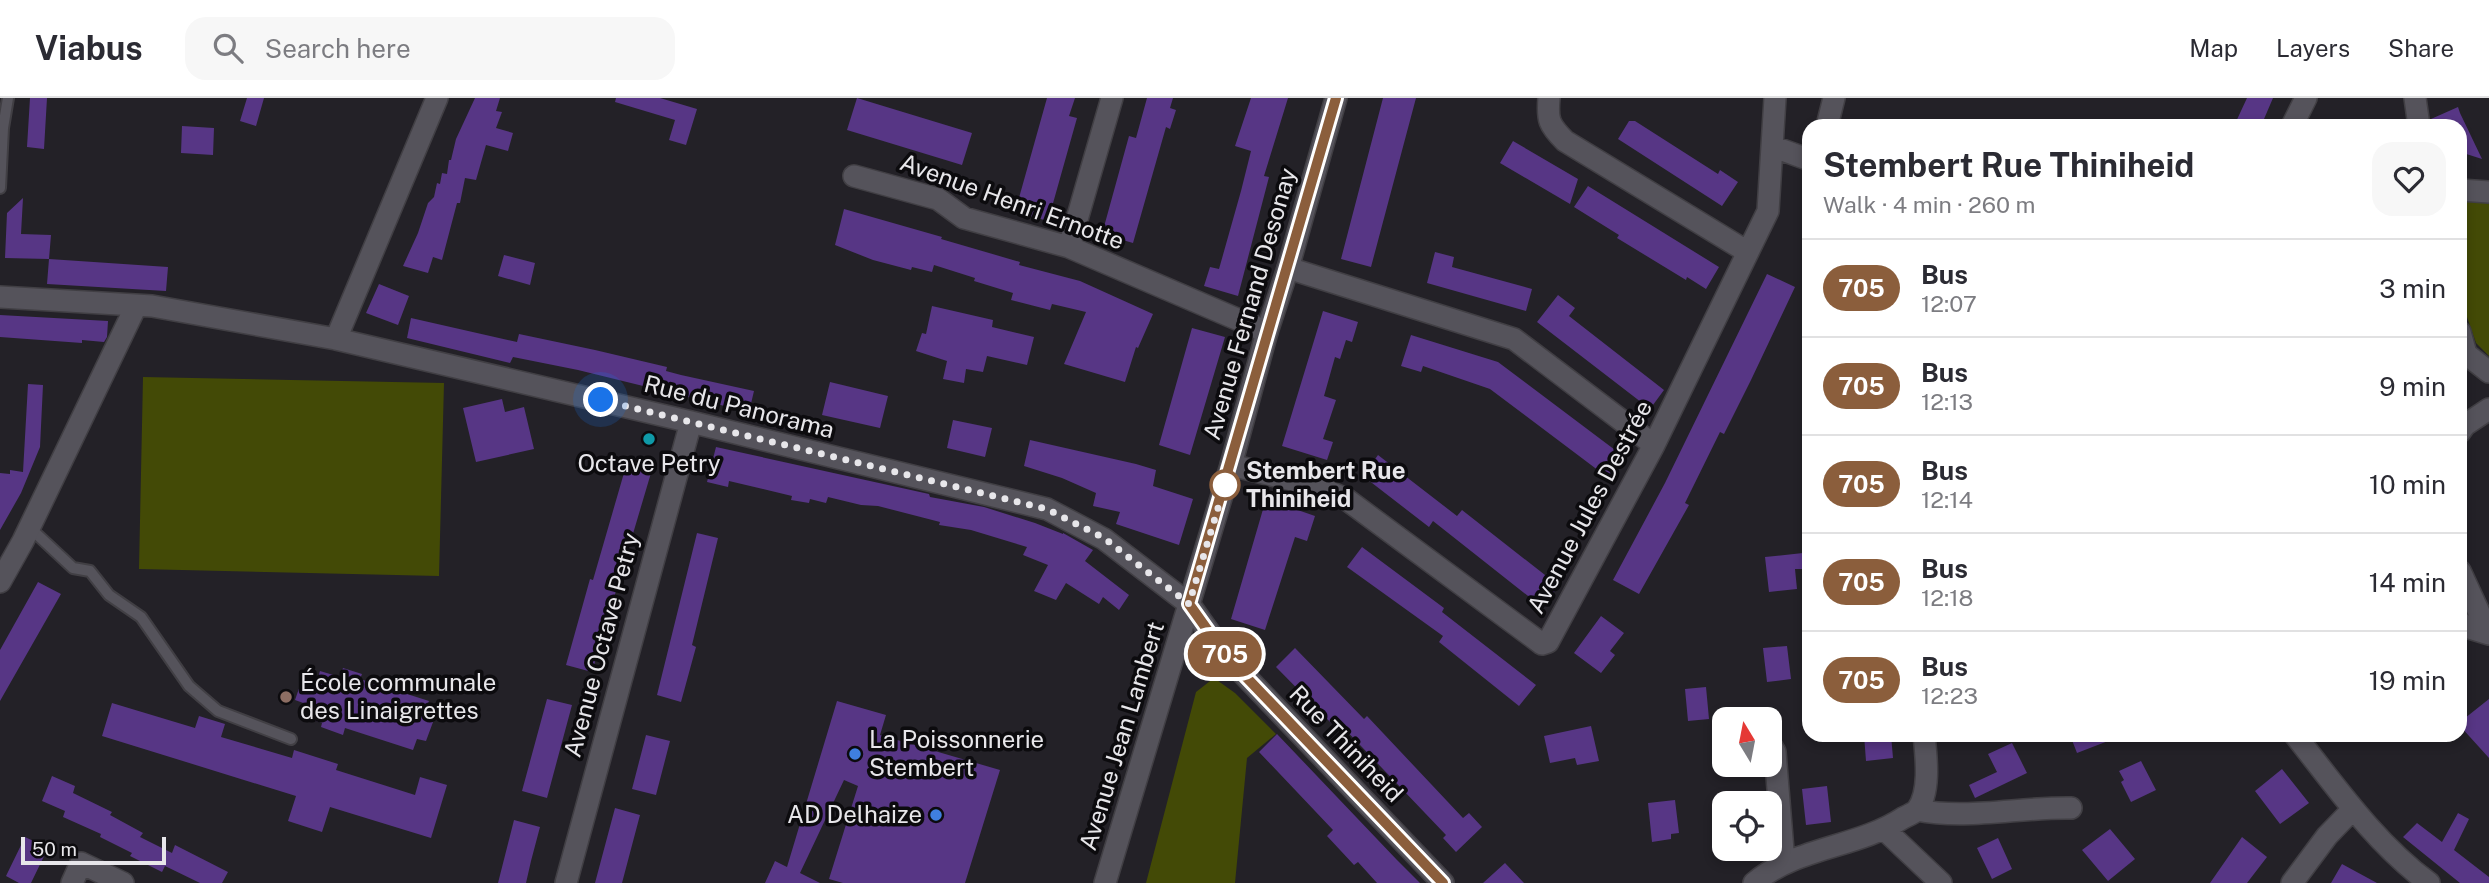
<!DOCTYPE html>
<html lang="en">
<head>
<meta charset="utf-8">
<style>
  :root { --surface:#fff; --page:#f7f7f7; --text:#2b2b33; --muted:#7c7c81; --line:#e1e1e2 }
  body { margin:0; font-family:"Public Sans",sans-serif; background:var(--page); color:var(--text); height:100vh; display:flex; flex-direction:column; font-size:26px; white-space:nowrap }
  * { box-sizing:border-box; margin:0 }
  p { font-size:23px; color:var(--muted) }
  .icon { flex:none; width:38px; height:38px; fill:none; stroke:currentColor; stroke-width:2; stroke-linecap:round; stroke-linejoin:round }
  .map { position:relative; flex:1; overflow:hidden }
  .sheet { position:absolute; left:1802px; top:21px; width:665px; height:623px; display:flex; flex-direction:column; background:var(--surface); border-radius:21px; box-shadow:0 4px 10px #0003 }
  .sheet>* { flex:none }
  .badge { padding:0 14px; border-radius:23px; font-size:24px; line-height:46px }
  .needle { width:46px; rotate:350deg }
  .fabs { position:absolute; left:1712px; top:609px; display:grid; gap:14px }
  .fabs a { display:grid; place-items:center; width:70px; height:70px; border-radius:14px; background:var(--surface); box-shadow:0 4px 10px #0003; font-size:35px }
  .scale { position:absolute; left:21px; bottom:18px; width:145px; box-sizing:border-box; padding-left:7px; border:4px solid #e7e6ea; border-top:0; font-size:19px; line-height:24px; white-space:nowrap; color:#e7e6ea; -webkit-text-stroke:5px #0c0b0e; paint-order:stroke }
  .you { position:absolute; width:35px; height:35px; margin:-18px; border:5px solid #fff; border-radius:50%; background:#1a73e8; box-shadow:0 0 0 10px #1a73e833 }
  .map>.badge { position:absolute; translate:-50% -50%; box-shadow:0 0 0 4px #fff }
  .round { display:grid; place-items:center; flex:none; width:74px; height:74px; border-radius:21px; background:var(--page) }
  .summary { display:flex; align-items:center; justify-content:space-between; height:119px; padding:0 21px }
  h1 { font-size:33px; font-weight:700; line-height:52px }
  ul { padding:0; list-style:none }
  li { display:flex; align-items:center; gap:21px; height:98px; padding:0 21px; border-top:2px solid var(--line) }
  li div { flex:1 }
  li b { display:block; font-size:26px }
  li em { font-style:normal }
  li .badge { min-width:77px; font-weight:700; text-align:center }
  header { display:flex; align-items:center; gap:42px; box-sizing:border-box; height:98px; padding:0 35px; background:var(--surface); border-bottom:2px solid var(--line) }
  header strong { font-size:33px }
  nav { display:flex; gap:38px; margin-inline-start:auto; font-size:24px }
  .search { width:490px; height:63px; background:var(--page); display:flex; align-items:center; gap:18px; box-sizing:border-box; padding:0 24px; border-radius:21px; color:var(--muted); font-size:26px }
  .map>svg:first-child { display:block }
  .green { fill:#434a06 }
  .building { fill:#573685 }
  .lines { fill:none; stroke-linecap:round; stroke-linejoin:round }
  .service-casing { stroke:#413f44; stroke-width:14 }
  .minor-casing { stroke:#413f44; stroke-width:24 }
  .secondary-casing { stroke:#413f44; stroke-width:24 }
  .service { stroke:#55535b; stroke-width:10 }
  .minor { stroke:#55535b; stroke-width:21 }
  .secondary { stroke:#55535b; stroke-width:21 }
  .line-casing { stroke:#fff; stroke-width:16 }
  .line { stroke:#8b5e3c; stroke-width:10 }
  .walk { stroke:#e7e6ea; stroke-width:7; stroke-dasharray:0 12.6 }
  .culture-dot { fill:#0f9aa8; stroke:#0c0b0e; stroke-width:2.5 }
  .stop-dot { fill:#fff; stroke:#8b5e3c; stroke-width:3.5 }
  .education-dot { fill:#8d6e63; stroke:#0c0b0e; stroke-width:2.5 }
  .shop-dot { fill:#3f7fe0; stroke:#0c0b0e; stroke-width:2.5 }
  .labels { text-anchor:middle; stroke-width:7; stroke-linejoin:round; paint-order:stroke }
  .street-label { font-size:24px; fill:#e7e6ea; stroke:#0c0b0e }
  .poi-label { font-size:24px; fill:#e7e6ea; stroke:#0c0b0e; text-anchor:start }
  .stop-label { font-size:24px; font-weight:bold; fill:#e7e6ea; stroke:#0c0b0e; text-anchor:start }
</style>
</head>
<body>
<header>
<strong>Viabus</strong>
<div class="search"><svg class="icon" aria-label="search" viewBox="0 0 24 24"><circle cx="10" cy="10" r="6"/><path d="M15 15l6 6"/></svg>Search here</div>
<nav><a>Map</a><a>Layers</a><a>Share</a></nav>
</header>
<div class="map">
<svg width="2489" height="785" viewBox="0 0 2489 785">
  <rect width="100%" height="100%" fill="#232127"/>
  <path class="green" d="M2460,98L2489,100V258L2476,245L2467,219L2465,171L2461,146Z
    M143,279L444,285L439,478L139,471Z
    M1214,580L1235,595L1276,636L1247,660L1235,785H1146L1196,594Z"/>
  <path class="building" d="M30,0H47L44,51L27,49Z
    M247,0H264L256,28L240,23Z
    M475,0H500L496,13L502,14L496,30L513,35L508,53L486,47L476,82L465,80L460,105H457L442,162L433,159L428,175L403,168L418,135L428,105L434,99L437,85L440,86L442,75L447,76L449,62H451L456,41Z
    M616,0H660L697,11L686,47L669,42L675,22L615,4Z
    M857,0L972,35L962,67L847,32Z
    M1047,0H1075L1069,18L1077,20L1048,123L1015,114Z
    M1147,0H1173L1170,10L1176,12L1170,31L1166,29L1133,145L1102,136L1129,38L1136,40Z
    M1251,0H1288L1264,78L1269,79L1238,198L1204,188L1210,169L1219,171L1241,93L1251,53L1235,48Z
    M1383,0H1416L1371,169L1341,161Z
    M2247,0H2273L2261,28H2234Z
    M2458,9L2460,15L2482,61L2460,54V28H2432L2431,21Z
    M1629,23H1635L1718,76L1720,72L1738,84L1722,108L1618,41Z
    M182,28L214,30L213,57L181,55Z
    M1513,43L1578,81L1570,106L1500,65Z
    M1588,88L1719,169L1706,191L1687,179L1686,182L1617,140L1619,137L1574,109Z
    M23,100L21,136L51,137L49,161L168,169L166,193L47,186L49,161L5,160L7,115Z
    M844,111L942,139L941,141L1020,164L1019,167L1080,183L1153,216L1138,250L1136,249L1125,284L1064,266L1086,214L1052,206L1050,212L1011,202L1013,195L974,183L975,180L934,167L932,174L912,169L911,172L873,162L835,147Z
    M1435,154L1454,159L1452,169L1532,191L1526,213L1427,185Z
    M504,157L535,165L530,187L498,178Z
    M1767,176L1795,189L1751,282L1724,336L1720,334L1685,405L1689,407L1639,496L1613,482L1665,385Z
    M379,186L409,198L398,227L366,215Z
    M1558,197L1575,210L1569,218L1664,292L1650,311L1537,224Z
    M932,208L993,222L992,229L1034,239L1027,267L987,258L983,274L966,271L964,285L943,281L947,263L916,253L922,235L926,236Z
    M1323,213L1358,224L1352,244L1346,242L1340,261L1335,259L1324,298L1336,302L1323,341L1333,344L1327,362L1282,348Z
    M0,217L108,223L107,239L104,244L82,242V245L0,239Z
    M411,220L517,244L519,236L595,252L667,269L666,273L681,277L754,293L749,314L578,272L513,259L510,265L407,240Z
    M1192,230L1225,239L1190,357L1159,347Z
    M1411,237L1498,264L1627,361L1611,382L1490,291L1423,268L1421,274L1401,268Z
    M830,284L888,298L880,330L822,317Z
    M28,286L43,287L40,349L21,395L0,432V375L10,376V372L23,374Z
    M502,301L505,314L524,309L534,351L476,364L463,310Z
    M953,322L992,330L985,359L947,350Z
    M1030,342L1136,366L1156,372L1153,388L1193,401L1179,447L1116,426L1120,414L1093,408L1096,395L1062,380L1024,368Z
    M716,349L929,396L930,399L984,409L1035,425L1063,436V435L1093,452L1085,463L1129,497L1119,512L1103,499L1099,506L1066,485L1056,502L1034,493L1048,467L1023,457L1027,449L971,432L939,427L940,424L878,408L861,407L828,399L826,405L810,401L809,405L791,402L792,398L729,383L728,389L707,384Z
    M1378,357L1457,418L1462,412L1559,488L1542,509L1433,423L1429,429L1363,378Z
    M626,368L651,375L592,574L566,567L590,481L593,482Z
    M1266,401L1315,418L1307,443L1295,439L1265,532L1231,521Z
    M697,435L718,440L692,547L696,549L681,604L657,597Z
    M1362,449L1444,510L1442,514L1536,587L1519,608L1439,544L1443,538L1347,469Z
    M1803,455L1804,471H1795L1797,491L1769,494L1765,459Z
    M38,484L61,496L0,603V552Z
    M1601,518L1624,535L1610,553L1615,557L1601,575L1574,555Z
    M1787,548L1791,581L1767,584L1763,550Z
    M1295,550L1364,621L1367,618L1463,720L1469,715L1482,729L1456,754L1443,740L1446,737L1339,625L1335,629L1276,569Z
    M343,570L362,576L360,581L429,603L425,612L436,616L426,643L417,641L413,652L345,630L343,637L321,629L322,625L302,618L306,606L295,602L303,579L317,583L320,573L340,579Z
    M1706,589L1709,621L1688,623L1685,591Z
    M547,601L572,607L547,700L522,693Z
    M2489,601V660L2460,628V624Z
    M837,603L886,617L880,637L1000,672L965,785H843L829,781L858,688L844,682L800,775L820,785H765L775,763L787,769Z
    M112,605L195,630L199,618L225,626L221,639L292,660L294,652L338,666L336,672L415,697L420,679L447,687L431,740L330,709L322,734L288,723L296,698L102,638Z
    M1591,628L1599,663L1577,667L1575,660L1550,665L1544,638Z
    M1277,636L1397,762L1420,785H1377L1358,764L1354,767L1327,738L1333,732L1259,654Z
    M646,637L670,643L656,697L632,691Z
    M1864,637H1891L1893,660L1866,663Z
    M2070,637H2121V638L2077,655Z
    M2012,645L2027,675L1975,700L1969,687L1997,674L1988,656Z
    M2141,663L2156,692L2131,704L2121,684L2124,682L2119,673Z
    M2282,671L2309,705L2280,726L2255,693Z
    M52,678L75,688L73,695L112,714L110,717L143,735L140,739L172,755L175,747L228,774L222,785H200L165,768L162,774L130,758L132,755L100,739L101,736L63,719L65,713L42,703Z
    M1827,688L1831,724L1806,727L1802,691Z
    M1675,702L1679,735L1671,736V741L1652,744L1648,705Z
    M615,710L640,717L622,785H595Z
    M2458,715L2469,721L2454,752L2489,779V785H2460L2403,739L2417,725L2442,744Z
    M514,722L540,729L531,763L526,785H498Z
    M2110,731L2135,761L2108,783L2082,752Z
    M25,739L48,750L31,785H19L6,778Z
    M2242,739L2267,759L2247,785H2210Z
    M1998,740L2012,771L1992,781L1977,750Z
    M1505,765L1524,785H1483Z
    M2342,766L2377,785H2331Z"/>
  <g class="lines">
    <g class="service-casing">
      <path id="service" d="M0,90L3,30L8,0
        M29,429L73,470L90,473L109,497L141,519L189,588L218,613L291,641"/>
    </g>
    <g class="minor-casing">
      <path id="minor" d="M1549,0C1547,22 1549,27 1565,43L1746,153
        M2415,0L2419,28
        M1827,28L1834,0
        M2292,28L2306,0
        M1774,49L1810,62
        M854,78L938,101L964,120L1069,149L1267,234
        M2460,92L2489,94
        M1069,149L1112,0
        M1288,170L1514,241L1654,347
        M0,199L152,208L336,241L691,324L1047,411L1104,441L1189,506L1226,558L1443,785
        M2460,234L2466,256L2489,274
        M336,241L437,0
        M2460,334L2465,327L2489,311
        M1231,367L1316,388L1346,401L1542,546L1548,544L1654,347L1768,113L1775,0
        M2460,473L2489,536
        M0,484L23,443L136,208
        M2460,524L2466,529L2489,536
        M2295,637C2336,689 2375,745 2429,785
        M1769,644L1775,654L1784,765
        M1917,712C1966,722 2020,709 2071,710
        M1885,732L1941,785
        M72,785L81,765L123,785
        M566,785L691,324
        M1754,785C1796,749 1857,750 1903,720C1907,718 1914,715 1917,712C1931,694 1926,657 1924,637
        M2292,785L2327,738L2353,711"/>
    </g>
    <g class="secondary-casing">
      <path id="secondary" d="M1105,785L1231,367L1267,234L1288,170L1336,0"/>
    </g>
    <use href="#service" class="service"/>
    <use href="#minor" class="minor"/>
    <use href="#secondary" class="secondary"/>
  </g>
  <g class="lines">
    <g class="line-casing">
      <path id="line" d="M1336,0L1189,506L1226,558L1443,785"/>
    </g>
    <use href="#line" class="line"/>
    <path class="walk" d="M601,302L1047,411L1104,440L1189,506L1225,387"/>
  </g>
  <circle class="culture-dot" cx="649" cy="341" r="7"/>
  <circle class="stop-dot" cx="1225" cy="387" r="14"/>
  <circle class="education-dot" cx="286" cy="599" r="7"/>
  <g class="shop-dot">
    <circle cx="855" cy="656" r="7"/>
    <circle cx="936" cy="717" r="7"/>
  </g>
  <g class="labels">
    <g class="street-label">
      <text transform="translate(1012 104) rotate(20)" y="8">Avenue Henri Ernotte</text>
      <text transform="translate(1250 206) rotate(-74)" y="8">Avenue Fernand Desonay</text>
      <text transform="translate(739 309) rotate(14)" y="8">Rue du Panorama</text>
      <text transform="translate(1590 409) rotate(-62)" y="8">Avenue Jules Destrée</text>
      <text transform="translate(602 547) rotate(-75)" y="8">Avenue Octave Petry</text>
      <text transform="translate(1122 638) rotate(-73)" y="8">Avenue Jean Lambert</text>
      <text transform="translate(1346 646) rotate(46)" y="8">Rue Thiniheid</text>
    </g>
    <g class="poi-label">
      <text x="649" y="374" text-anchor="middle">Octave Petry</text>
      <text x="300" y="593">École communale<tspan x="300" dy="28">des Linaigrettes</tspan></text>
      <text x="869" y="650">La Poissonnerie<tspan x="869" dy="28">Stembert</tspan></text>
      <text x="922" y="725" text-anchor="end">AD Delhaize</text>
    </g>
    <g class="stop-label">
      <text x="1246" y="381">Stembert Rue<tspan x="1246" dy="28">Thiniheid</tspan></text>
    </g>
  </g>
</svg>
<div class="fabs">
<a><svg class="needle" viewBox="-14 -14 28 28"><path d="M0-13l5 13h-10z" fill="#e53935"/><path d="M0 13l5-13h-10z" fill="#7c7c81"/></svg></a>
<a><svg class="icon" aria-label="locate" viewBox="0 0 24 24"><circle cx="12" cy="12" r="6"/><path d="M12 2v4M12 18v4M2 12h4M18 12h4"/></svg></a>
</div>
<div class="scale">50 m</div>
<div class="you" style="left:601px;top:302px"></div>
<b class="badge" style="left:1225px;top:556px;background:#8b5e3c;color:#fff">705</b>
<section class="sheet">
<div class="summary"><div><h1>Stembert Rue Thiniheid</h1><p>Walk · 4 min · 260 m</p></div><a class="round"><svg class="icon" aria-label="heart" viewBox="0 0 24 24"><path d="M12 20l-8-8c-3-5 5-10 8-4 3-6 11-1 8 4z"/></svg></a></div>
<ul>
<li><span class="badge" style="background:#8b5e3c;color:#fff">705</span><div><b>Bus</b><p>12:07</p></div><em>3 min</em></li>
<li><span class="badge" style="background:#8b5e3c;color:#fff">705</span><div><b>Bus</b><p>12:13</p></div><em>9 min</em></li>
<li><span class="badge" style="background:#8b5e3c;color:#fff">705</span><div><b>Bus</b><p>12:14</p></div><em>10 min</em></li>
<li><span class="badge" style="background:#8b5e3c;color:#fff">705</span><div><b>Bus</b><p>12:18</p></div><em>14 min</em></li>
<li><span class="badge" style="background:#8b5e3c;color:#fff">705</span><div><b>Bus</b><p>12:23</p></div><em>19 min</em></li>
</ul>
</section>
</div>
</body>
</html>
